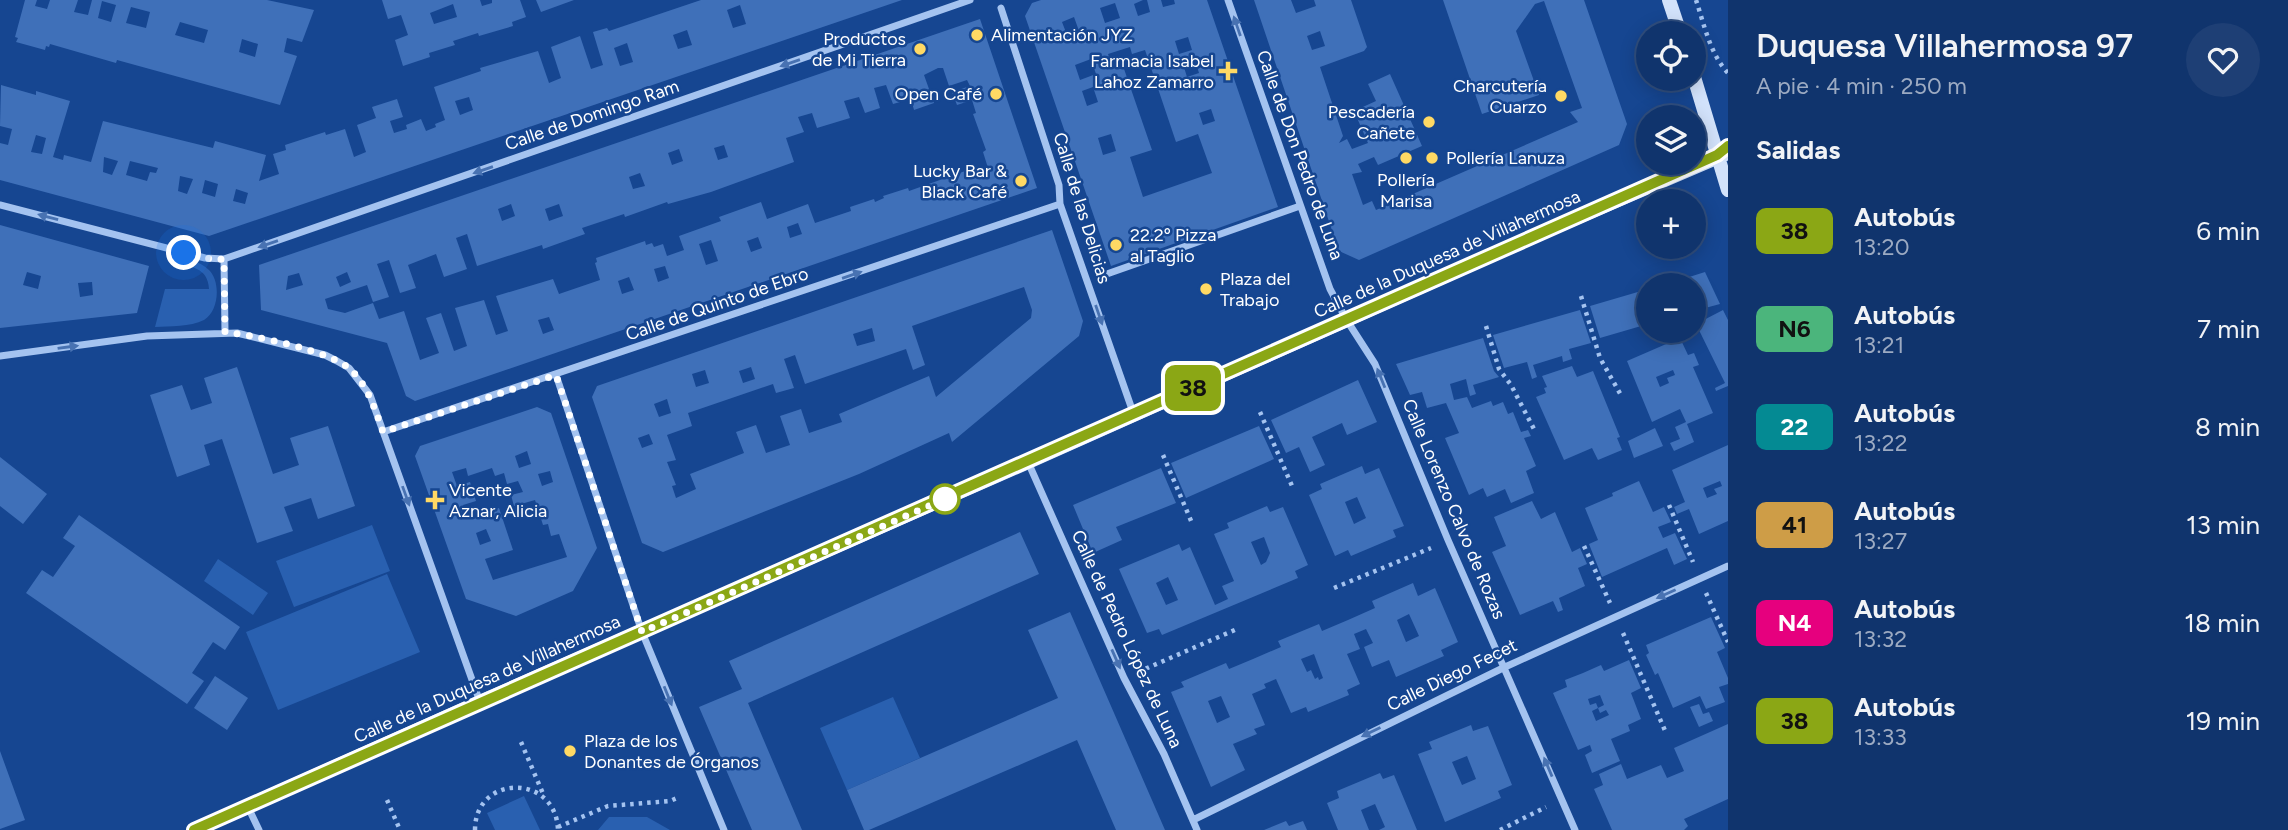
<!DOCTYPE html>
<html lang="es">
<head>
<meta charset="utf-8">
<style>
  :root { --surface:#10346d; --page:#1e3f75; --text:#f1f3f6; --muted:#9caac2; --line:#304f80 }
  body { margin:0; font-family:Figtree,sans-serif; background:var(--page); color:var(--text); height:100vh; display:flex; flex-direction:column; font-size:26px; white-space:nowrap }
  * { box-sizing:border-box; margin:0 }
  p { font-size:23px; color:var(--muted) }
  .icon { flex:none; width:38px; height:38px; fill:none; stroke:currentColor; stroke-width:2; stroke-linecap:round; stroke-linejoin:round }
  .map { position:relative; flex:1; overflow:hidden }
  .details { display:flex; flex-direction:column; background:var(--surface); width:560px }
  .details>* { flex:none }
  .badge { padding:0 14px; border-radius:10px; font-size:24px; line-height:46px }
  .tools { position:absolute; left:1636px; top:21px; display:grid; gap:14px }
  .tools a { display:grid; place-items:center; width:70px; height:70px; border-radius:50%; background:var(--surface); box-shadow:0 4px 18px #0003,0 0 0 2px var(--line); font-size:35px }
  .you { position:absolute; width:35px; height:35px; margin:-18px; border:5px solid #fff; border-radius:50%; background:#1a73e8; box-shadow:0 0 0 10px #1a73e833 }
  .map>.badge { position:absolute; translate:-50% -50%; box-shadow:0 0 0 4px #fff }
  h2 { padding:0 28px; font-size:26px; line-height:63px }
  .round { display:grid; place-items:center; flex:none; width:74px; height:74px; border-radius:37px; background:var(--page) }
  .summary { display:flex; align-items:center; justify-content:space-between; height:119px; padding:0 28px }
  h1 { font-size:33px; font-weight:600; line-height:52px }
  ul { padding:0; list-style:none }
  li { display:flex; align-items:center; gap:21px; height:98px; padding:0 28px }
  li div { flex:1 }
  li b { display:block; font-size:26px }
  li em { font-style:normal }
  li .badge { min-width:77px; font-weight:700; text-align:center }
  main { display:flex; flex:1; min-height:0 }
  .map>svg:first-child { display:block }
  .green { fill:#2960b0 }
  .building { fill:#3f70b9; fill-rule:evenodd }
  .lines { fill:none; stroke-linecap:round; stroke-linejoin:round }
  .path { stroke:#a4c3f0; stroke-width:4.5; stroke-dasharray:3.5 5; stroke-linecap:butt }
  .street { stroke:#a4c3f0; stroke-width:7 }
  .secondary { stroke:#d2e2fb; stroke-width:14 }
  .oneway { fill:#4872b2 }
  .line-casing { stroke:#fff; stroke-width:16 }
  .line { stroke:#8ba715; stroke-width:10 }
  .walk { stroke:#fff; stroke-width:7; stroke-dasharray:0 12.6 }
  .poi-dot { fill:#ffd964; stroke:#164691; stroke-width:2.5 }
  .stop-dot { fill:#fff; stroke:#8ba715; stroke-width:3.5 }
  .labels { text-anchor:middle; stroke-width:5; stroke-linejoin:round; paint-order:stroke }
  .poi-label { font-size:18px; fill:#fff; stroke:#164691; text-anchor:start }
  .street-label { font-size:18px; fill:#fff; stroke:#164691 }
</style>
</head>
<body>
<main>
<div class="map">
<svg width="1728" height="830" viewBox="0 0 1728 830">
  <rect width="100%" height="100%" fill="#164691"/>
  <path class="green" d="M173,257C185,258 200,261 209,270C221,282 219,311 204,320C190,327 170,326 155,327L165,289H209C208,267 190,266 172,263Z
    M372,525L390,571L294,607L276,561Z
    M218,559L268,593L253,615L204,581Z
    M387,574L420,652L278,710L246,632Z
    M893,697L920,758L847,790L820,728Z
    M524,796L540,830H495L487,813Z
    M609,817H647L670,830H598Z"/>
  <path class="building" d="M25,0H37L35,6L47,9L50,0H78L74,12L88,15L92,0H267L314,10L302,42L287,38L284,52L297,56L280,105L117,60L116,63L50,44L49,47L46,46L45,50L16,42L18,38L15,37ZM102,1L116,5L111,22L98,18ZM131,7L150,12L146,28L126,23ZM180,22L208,30L204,43L175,35ZM242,39L258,44L255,57L239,52Z
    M382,0H480L482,6L492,3V0H520L526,17L512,22L513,26L479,36L478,33L453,41L455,45L429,53L430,57L403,66L395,40L408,35L401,15L388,19ZM453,4L457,17L434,24L430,13Z
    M536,0H574L541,12Z
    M701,0H902L209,236L0,180V143L8,145L12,129L0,126L1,85L36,95V91L70,101L53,157L63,160L64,155L91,162L103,121L213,148L215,141L266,155L259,181L279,174L273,154L286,150L285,145L325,132L326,135L345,129L354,157L366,152L357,125L376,118L372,107L397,99L403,117L390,121L394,133L407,129L406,125L421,119L426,131L436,127L435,124L445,120L434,87L481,71L480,68L538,51L549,83L561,78L551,47L580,36L591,69L603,65L593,32L607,28L609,31ZM740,5L746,24L733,28L727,10ZM687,30L692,45L678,49L673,35ZM627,43L633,62L620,66L614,48ZM469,97L473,110L460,115L455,101ZM36,135L46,138L42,154L31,152ZM104,157L118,161L112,175L103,172ZM130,161L158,168L156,173L150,172L147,181L126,175ZM180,176L193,179L187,194L178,191ZM205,180L218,184L215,197L202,193ZM236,189L248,193L245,204L233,201Z
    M1041,0H1143L1134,4L1138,16L1150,12L1147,0H1161L1163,7L1175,4L1174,0H1207L1278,207L1111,266L1025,16L1032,3ZM1115,3L1120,18L1105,23L1100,8ZM1074,17L1079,31L1067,35L1062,22ZM1188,37L1192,50L1179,54L1175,41ZM1130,47L1132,54L1145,50L1176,142L1198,134L1212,173L1143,197L1130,157L1152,150L1123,66L1113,68L1108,54ZM1091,59L1096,74L1080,80L1075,65ZM1195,60L1199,73L1187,77L1183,64ZM1093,87L1098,102L1087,106L1082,91ZM1211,109L1215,121L1203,125L1199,113ZM1111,134L1116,151L1103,155L1098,138Z
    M1254,0H1291L1296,13L1316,6L1314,0H1351L1367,47L1364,51L1320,67L1343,136L1339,143L1347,139L1352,149L1368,143L1354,111L1376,101L1368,84L1390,74L1422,146L1378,165L1374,157L1358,164L1362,172L1352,174L1363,205L1372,201L1376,210L1578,122L1570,112L1582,108L1544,1L1535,4L1516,31L1539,95L1482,114L1443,0H1584L1627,124L1619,145L1359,260L1339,251ZM1320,31L1325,46L1312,50L1307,36Z
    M980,19L1037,188L415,401L406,396L387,343L261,310L259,265ZM938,68H943L949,86L967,80L970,86L952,92L957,105L972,100L976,113L973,114L986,150L983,152L988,168L969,173L968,170L909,191L908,188L883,196L884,198L875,202L874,199L850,207L851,211L815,223L808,204L767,219L761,202L719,217L721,221L679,236L684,250L667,256L663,244L654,247L652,243L646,245L645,241L596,258L597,262L595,263L600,280L559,294L553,279L496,296L508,331L496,335L484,300L455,308L467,346L454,351L441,313L426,318L439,353L420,360L404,311L379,319L373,303L345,313L328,309L325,299L367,285L373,302L389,297L377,264L389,260L400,293L416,288L408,265L436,254L444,277L467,269L456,238L467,234L477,266L542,245L543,249L585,234L582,228L624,214L625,217L667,202L668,204L711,192L794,162L786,138L804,132L798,117L812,113L817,128L850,118L844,101L859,97L865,113L880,108L874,88L886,85L893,104L911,99L914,110L934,103L924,75ZM724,145L728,157L718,160L714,148ZM679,149L683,161L672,165L668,153ZM640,173L645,186L633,189L629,177ZM511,204L515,216L502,221L498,209ZM559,204L563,216L549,221L545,209ZM798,223L802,234L790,238L787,227ZM758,237L762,248L751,252L747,241ZM711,240L718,261L706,265L699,244ZM665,266L669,278L658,282L654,269ZM347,272L351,282L340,287L336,277ZM299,273L303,285L286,290L288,276ZM629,277L634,290L622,294L618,281ZM549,317L554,330L543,334L538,320Z
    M0,225L149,266L137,313L0,328ZM27,272L41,276L38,289L23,285ZM92,282L93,295L80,297L78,283Z
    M1052,230L1083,321L1079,336L952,442L949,433L859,474L663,552L642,543L592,397L597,386ZM1024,287L1032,310L1031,318L936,397L929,376L839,414L842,422L809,433L801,409L780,416L790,445L766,453L756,425L736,432L744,453L690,474L696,489L676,498L672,486L676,485L667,462L676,460L667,435L692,426L688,413L773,384L776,393L794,388L784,359L795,355L805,384L906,349L913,370L925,365L912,326ZM872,328L875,341L857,346L853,334ZM751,367L755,379L743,383L739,371ZM705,370L709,383L696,387L692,374ZM667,399L671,413L659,417L654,404ZM649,434L653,444L642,448L638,438Z
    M1705,272L1720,304L1694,311V285H1664Z
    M1648,289V324L1600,338L1590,306Z
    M1580,310L1591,343L1569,349L1572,359L1563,362L1562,356L1533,365L1537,377L1532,379L1527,362L1504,368L1493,335Z
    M1723,310L1728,320V386L1716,391L1715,388L1725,383L1696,324Z
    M1483,338L1494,371L1499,377L1473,385L1476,394L1470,396L1466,379L1450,384L1454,400L1467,397L1472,408L1491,401L1493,406L1503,402L1508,414L1513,412L1521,432L1528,430L1531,436L1524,438L1536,466L1526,471L1534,493L1511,503L1505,489L1487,497L1483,488L1469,495L1445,438L1459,433L1446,403L1427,408L1422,392L1410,395L1396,364Z
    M1680,338L1688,355L1694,353L1699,365L1693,367L1713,413L1687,424L1694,442L1674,451L1670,443L1680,439L1675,427L1686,422L1680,409L1652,422L1627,361ZM1673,370L1675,375L1667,378L1669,383L1660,387L1656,377Z
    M1572,366L1577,377L1593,371L1620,437L1617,438L1622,450L1598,460L1592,448L1564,460L1536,397L1546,393L1544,388L1547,387L1542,376Z
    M237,367L273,474L299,465L290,438L328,426L355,506L318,519L311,498L284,507L293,531L257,543L222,439L204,445L210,465L177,477L150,395L182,385L191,410L212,403L204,378Z
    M1358,380L1377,422L1347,435L1342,423L1312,437L1325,465L1310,472L1299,447L1286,453L1271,420Z
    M537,407L551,413L597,548L573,591L516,616L466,599L415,456L420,446ZM527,451L531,464L519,468L515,456ZM466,468L468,476L492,468L495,476L504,473L507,484L518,481L523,492L511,495L514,506L535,500L543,525L548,524L551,536L559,534L567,557L493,580L485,559L513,550L499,508L468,518L463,505L476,501L470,482L457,486L452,472ZM550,471L553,482L542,486L538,474ZM486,529L491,541L480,545L476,533Z
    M1259,426L1274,459L1186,498L1171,463Z
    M1655,428L1663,446L1634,458L1628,441Z
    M1728,445V521L1699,534L1689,509L1677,514L1674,507L1685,502L1672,470ZM1720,481L1722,486L1714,489L1717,494L1707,498L1703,488Z
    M0,457L47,494L23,524L0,506Z
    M1362,466L1365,474L1379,468L1404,526L1393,530L1396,537L1351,556L1348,550L1335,556L1309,495L1322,489L1320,484ZM1357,497L1366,518L1354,524L1345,502Z
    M1161,468L1176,503L1116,527L1122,540L1093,553L1073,505Z
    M1639,481L1653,512L1664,507L1671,522L1658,527L1663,538L1675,533L1687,559L1674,565L1667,548L1602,577L1589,544L1598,540L1585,508L1613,496L1612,493Z
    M1532,501L1541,519L1555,512L1572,552L1580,548L1587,564L1578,568L1585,586L1559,598L1563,610L1558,612L1553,601L1520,615L1492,552L1506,546L1494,517Z
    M1267,506L1270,512L1283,507L1308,565L1295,571L1298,578L1162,635L1159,629L1147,633L1119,569L1179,544L1182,551L1190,547L1215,605L1228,599L1222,586L1234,581L1214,534L1229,528L1227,523ZM1264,537L1270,553L1266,562L1261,565L1251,542ZM1168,577L1178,600L1166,605L1156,583Z
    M79,515L240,627L225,650L213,642L192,673L204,681L187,704L26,593L42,570L53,577L75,546L63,538Z
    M1020,532L1039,574L748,703L802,830H752L699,707L742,689L729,661Z
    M1413,583L1418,596L1435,588L1458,642L1441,650L1444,656L1396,677L1389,660L1372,667L1364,647L1373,643L1366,629L1354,634L1360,649L1347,654L1360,684L1347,690L1349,695L1308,712L1306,707L1291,713L1276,679L1264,684L1266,688L1252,694L1265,725L1254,729L1257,734L1233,744L1245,770L1211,787L1171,692L1184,687L1181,682L1226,663L1229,669L1253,659L1281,647L1278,641L1319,624L1322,631L1348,620L1375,608L1372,601ZM1409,614L1419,636L1406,642L1397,620ZM1314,654L1323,678L1319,680L1318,677L1315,679L1311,670L1307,672L1301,659ZM1221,696L1230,717L1217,723L1208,701Z
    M1070,612L1165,830H1116L1077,740L869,830H864L847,790L1058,698L1028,630Z
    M1711,617L1725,648L1717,652L1728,678V684L1719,687L1725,702L1706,709L1700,696L1673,708L1658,673L1655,675L1646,655L1649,653L1646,645Z
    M1629,660L1641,688L1631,693L1641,719L1628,725L1630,731L1611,739L1620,761L1592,773L1585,755L1592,751L1590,745L1578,750L1553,693L1567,687L1565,680L1583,673L1601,665L1604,671ZM1600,695L1604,705L1598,708L1600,713L1606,710L1609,715L1596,721L1592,711L1598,708L1596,703L1590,705L1588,699Z
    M215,676L248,698L227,730L194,708Z
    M1699,704L1703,714L1709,712L1713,721L1699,727L1690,707Z
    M1728,724V799L1684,819L1688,826L1684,830H1612L1594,789L1603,785L1599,774L1621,764L1627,779L1661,765L1667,778L1684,771L1674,748Z
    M1471,725L1473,731L1488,726L1512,785L1498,791L1501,798L1445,822L1418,754L1432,749L1429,742ZM1467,756L1476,779L1462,785L1452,762Z
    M0,751L25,820L0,829Z
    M1380,773L1383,779L1394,775L1417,830H1379L1385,827L1375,804L1361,810L1369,830H1338L1327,803L1339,798L1337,791Z
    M1286,821L1289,826L1303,821L1307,830H1264Z"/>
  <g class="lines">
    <path class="path" d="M1696,0C1704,24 1710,54 1728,73
      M1581,296L1600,358L1622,397
      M1486,326L1499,369L1511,385L1535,431
      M1260,412L1292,486
      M1163,455L1192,523
      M1669,505L1693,562
      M1584,546L1610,603
      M1334,588L1431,548
      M1706,593L1728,642
      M1623,633L1666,733
      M1138,672L1237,629
      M521,742L544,796
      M387,800L400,830
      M558,827L608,806L670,801L677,798
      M475,830C475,774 556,773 558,830
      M1500,830L1546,807"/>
    <path class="street" d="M1228,0L1330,289L1346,319L1375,364L1448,540L1575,830
      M1001,8L1059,185L1060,204L1134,415
      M0,205L205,258L224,259L970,0
      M224,259L225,332
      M1104,275L1300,206
      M0,356L147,336L237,333L325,355L337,361L349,368L370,395L480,702
      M556,375L642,632L724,830
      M383,432L1060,204
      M1028,462L1124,678L1164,754L1197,830
      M248,807L259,830
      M1193,820L1505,667L1728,566"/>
    <path class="secondary" d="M1669,0L1680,33
      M1694,77L1728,190
      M194,830L480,702L1028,462L1557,226L1728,153"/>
  </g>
  <defs><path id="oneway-solid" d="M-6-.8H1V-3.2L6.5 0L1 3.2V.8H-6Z" transform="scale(1.75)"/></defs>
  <g class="oneway">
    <use href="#oneway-solid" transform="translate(1237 26) rotate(-109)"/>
    <use href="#oneway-solid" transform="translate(790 63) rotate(161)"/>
    <use href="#oneway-solid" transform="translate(483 170) rotate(161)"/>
    <use href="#oneway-solid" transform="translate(48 217) rotate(-165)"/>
    <use href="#oneway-solid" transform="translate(268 244) rotate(161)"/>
    <use href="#oneway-solid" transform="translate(852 275) rotate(-19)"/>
    <use href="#oneway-solid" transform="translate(1099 315) rotate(71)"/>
    <use href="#oneway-solid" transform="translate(68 347) rotate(-8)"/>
    <use href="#oneway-solid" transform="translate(1381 378) rotate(-112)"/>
    <use href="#oneway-solid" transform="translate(406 496) rotate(70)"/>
    <use href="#oneway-solid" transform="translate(1666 594) rotate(156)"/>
    <use href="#oneway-solid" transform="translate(1116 659) rotate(66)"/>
    <use href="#oneway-solid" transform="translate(668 696) rotate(68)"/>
    <use href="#oneway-solid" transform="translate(1371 732) rotate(154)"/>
    <use href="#oneway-solid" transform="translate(1548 767) rotate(-113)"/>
  </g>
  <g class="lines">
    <g class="line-casing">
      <path id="line" d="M194,830L1717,155L1728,146"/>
    </g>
    <use href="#line" class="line"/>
    <path class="walk" d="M184,253L216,260L224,259L225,332C252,335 331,351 350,369C368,386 375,409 383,432L556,375L642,632L947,498L945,499"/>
  </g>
  <g class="poi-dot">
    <circle cx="977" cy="35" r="7"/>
    <circle cx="920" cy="49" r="7"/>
    <path d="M1224.5 60.5h7v7h7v7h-7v7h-7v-7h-7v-7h7z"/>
    <circle cx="996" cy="94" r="7"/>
    <circle cx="1561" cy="96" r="7"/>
    <circle cx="1429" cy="122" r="7"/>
    <circle cx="1406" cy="158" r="7"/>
    <circle cx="1432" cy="158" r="7"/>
    <circle cx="1021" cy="181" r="7"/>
    <circle cx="1116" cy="245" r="7"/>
    <circle cx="1206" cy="289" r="7"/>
    <path d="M431.5 489.5h7v7h7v7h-7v7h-7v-7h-7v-7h7z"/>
    <circle cx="570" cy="751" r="7"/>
  </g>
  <circle class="stop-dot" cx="945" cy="499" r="14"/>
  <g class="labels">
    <g class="poi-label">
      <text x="991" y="41">Alimentación JYZ</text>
      <text x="906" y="45" text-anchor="end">Productos<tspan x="906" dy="21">de Mi Tierra</tspan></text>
      <text x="1214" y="67" text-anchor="end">Farmacia Isabel<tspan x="1214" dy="21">Lahoz Zamarro</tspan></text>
      <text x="1547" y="92" text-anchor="end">Charcutería<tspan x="1547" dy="21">Cuarzo</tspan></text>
      <text x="982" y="100" text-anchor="end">Open Café</text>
      <text x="1415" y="118" text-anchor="end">Pescadería<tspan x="1415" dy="21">Cañete</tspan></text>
      <text x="1446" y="164">Pollería Lanuza</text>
      <text x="1007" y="177" text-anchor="end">Lucky Bar &amp;<tspan x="1007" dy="21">Black Café</tspan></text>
      <text x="1406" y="186" text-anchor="middle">Pollería<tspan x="1406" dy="21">Marisa</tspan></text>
      <text x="1130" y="241">22.2º Pizza<tspan x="1130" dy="21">al Taglio</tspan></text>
      <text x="1220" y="285">Plaza del<tspan x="1220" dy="21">Trabajo</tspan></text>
      <text x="449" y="496">Vicente<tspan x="449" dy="21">Aznar, Alicia</tspan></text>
      <text x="584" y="747">Plaza de los<tspan x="584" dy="21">Donantes de Órganos</tspan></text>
    </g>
    <g class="street-label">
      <text transform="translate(592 115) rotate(-19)" y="6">Calle de Domingo Ram</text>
      <text transform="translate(1300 155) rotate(70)" y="6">Calle de Don Pedro de Luna</text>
      <text transform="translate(1082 208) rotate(73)" y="6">Calle de las Delicias</text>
      <text transform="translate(1447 254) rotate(-24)" y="6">Calle de la Duquesa de Villahermosa</text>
      <text transform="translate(717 304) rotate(-19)" y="6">Calle de Quinto de Ebro</text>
      <text transform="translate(1454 509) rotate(67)" y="6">Calle Lorenzo Calvo de Rozas</text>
      <text transform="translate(1127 639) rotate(65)" y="6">Calle de Pedro López de Luna</text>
      <text transform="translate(1452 675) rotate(-26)" y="6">Calle Diego Fecet</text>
      <text transform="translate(487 679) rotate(-24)" y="6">Calle de la Duquesa de Villahermosa</text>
    </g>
  </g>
</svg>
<div class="tools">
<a><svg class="icon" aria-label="locate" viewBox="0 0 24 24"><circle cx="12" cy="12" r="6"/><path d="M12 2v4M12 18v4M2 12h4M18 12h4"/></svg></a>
<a><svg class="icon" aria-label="layers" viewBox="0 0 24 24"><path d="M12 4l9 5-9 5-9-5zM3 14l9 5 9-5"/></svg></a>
<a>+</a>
<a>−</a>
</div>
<div class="you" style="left:184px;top:253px"></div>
<b class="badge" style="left:1193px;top:388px;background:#8ba715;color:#111">38</b>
</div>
<section class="details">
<div class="summary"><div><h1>Duquesa Villahermosa 97</h1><p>A pie · 4 min · 250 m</p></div><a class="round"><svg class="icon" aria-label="heart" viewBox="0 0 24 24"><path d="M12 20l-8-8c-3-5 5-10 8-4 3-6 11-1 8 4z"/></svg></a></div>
<h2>Salidas</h2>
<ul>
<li><span class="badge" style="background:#8ba715;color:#111">38</span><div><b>Autobús</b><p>13:20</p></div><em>6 min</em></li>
<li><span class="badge" style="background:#4bb57c;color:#111">N6</span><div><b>Autobús</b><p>13:21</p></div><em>7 min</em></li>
<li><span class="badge" style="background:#048a93;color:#fff">22</span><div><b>Autobús</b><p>13:22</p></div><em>8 min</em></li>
<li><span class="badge" style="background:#ce9d47;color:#111">41</span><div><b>Autobús</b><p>13:27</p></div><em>13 min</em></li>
<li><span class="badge" style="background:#e6007e;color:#fff">N4</span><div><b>Autobús</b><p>13:32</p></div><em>18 min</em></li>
<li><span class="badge" style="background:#8ba715;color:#111">38</span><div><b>Autobús</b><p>13:33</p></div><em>19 min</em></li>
</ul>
</section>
</main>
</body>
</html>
